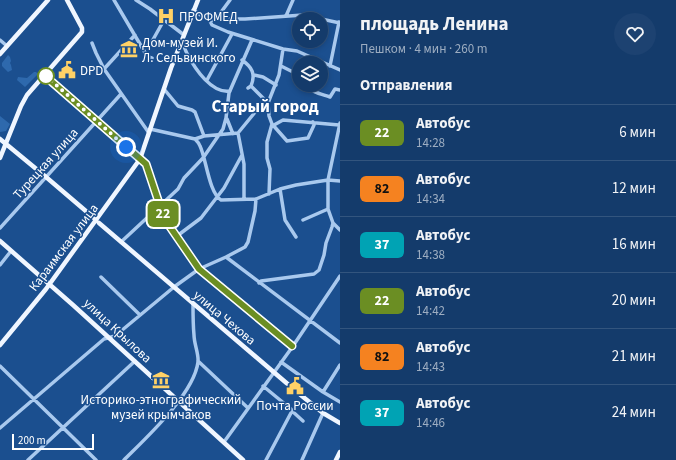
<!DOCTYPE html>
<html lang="ru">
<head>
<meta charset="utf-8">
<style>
  :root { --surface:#143b6b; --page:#1d4271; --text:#f1f3f6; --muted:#9dadc1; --line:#33557e }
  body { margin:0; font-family:"Source Sans 3",sans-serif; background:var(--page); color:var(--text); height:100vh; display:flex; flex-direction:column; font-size:15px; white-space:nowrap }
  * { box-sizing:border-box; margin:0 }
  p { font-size:13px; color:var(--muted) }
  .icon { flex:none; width:22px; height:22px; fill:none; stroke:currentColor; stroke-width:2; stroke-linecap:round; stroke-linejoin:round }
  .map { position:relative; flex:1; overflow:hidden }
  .drawer { display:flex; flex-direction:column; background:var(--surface); width:336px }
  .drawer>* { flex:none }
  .badge { padding:0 8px; border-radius:6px; font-size:14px; line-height:26px }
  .fabs { position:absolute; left:292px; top:12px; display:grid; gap:8px }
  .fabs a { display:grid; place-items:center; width:36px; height:36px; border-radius:50%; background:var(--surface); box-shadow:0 2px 6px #0003,0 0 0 1px var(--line); font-size:20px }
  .scale { position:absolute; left:12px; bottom:10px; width:82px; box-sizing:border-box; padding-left:4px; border:2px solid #fff; border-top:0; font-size:11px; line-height:14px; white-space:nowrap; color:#fff; -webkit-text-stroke:3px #1b4f8f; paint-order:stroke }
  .you { position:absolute; width:20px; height:20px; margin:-10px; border:3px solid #fff; border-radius:50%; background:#1a73e8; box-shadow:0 0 0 6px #1a73e833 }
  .map>.badge { position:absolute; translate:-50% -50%; box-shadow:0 0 0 2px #fff }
  h2 { padding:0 20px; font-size:15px; line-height:36px }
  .round { display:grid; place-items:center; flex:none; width:42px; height:42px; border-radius:21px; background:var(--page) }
  .overview { display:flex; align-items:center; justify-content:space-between; height:68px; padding:0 20px }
  h1 { font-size:19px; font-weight:700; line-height:30px }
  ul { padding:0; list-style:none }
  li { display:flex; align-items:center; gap:12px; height:56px; padding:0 20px; border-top:1px solid var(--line) }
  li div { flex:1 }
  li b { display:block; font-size:15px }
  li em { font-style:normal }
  li .badge { min-width:44px; font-weight:700; text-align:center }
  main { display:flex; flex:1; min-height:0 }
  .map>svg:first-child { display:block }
  .green { fill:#2e69ad }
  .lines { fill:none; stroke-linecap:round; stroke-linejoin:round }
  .minor { stroke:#a9c9ee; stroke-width:3.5 }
  .major { stroke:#f0f6ff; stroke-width:4.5 }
  .line-casing { stroke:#fff; stroke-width:9 }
  .line { stroke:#6b8e23; stroke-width:6 }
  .walk { stroke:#fff; stroke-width:4; stroke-dasharray:0 7.2 }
  .stop-dot { fill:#fff; stroke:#6b8e23; stroke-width:2 }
  .labels { text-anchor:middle; stroke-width:3; stroke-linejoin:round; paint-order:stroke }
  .poi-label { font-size:13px; fill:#fff; stroke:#1b4f8f; text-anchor:start }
  .street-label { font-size:13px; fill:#fff; stroke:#1b4f8f }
  .district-label { font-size:17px; font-weight:bold; fill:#fff; stroke:#1b4f8f }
</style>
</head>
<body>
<main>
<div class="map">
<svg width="340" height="460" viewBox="0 0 340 460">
  <rect width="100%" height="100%" fill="#1b4f8f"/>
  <path class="green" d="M8,55L10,57L11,61L10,63L11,65L12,70L8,72L2,66V63Z
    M34,72H36L38,74L25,87L17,80L18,77L27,78Z
    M0,116L10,124L6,131L0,132Z"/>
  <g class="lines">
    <path class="minor" d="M114,0L147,56L152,58
      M136,0L150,9L184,35
      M193,10L210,21L212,25L228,32L283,49L297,51L340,70
      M286,16L293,0
      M216,19L230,0
      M210,21L216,19H245L303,15L340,23
      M0,40L7,46
      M182,40C184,45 185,51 188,55C195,69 212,94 230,91
      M92,43L96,53L104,69L149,133
      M142,47L150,45L164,20
      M242,60C252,67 256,74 251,86L248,88
      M281,66L299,75
      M330,66L339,22
      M104,69L135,35
      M44,75L146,164L159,206L166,221L199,269L293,346
      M254,75L263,77L276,85
      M207,80L232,34
      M307,85C312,93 322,94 330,97L335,89L340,90
      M251,86L268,103L269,116L272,124L287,141L308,138L314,125L313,122
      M164,89L178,106L192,110L195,112L204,136
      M227,119L233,134
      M274,125L283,120L339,125
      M150,129L195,139L204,136L238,133
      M238,133L256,111L268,103L279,75L283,49
      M238,133L244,164V199
      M195,139C197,141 199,143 200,146C206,158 209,193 221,200L256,199L280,189L296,185L328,180L340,181
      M280,189L285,220L296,237
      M269,194L270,169L267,158V142L272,124
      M303,220L328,209
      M333,223L340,230
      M0,228L121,94
      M177,236L201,218L224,188L242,155
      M121,242L178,189L184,178L203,158L223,129L226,118L229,93L252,40
      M226,257L340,343
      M0,265L11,251
      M101,277L140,315
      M259,283L261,281L314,274L319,270L324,255L326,243L332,227L333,223L328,209V180L340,123
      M198,361L248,408
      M281,362L323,392L340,402
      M0,366L96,460
      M263,386L291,409L292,411L303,421
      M323,392L340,365
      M0,428L104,339L115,336L174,287L199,269L226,257L245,247L248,242L255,211L256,199
      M224,442L293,346L340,276
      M28,460L135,361
      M124,460C146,438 194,394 198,362C199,354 194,344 194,335C193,325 193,314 193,304
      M266,460L292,411
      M302,460L323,413"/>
    <path class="major" d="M0,54L48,0
      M0,139L46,177L94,218
      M0,158L21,106L27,95L82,32V28L67,0
      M99,223L297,392L323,413L340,423
      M0,241L73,305L243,460
      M0,345L46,289L140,159L171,68L198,0
      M336,460L340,452"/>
  </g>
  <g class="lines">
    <g class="line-casing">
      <path id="line" d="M44,75L146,164L160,206L166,221L199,269L292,346"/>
    </g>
    <use href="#line" class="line"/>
    <path class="walk" d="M46,76L126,147"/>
  </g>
  <defs>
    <g id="hospital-bare" transform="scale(1.38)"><path d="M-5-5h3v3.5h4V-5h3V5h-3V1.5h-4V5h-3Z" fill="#ffd166" stroke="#1b4f8f" stroke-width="2.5" paint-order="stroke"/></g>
    <g id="museum-bare" transform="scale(1.38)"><path d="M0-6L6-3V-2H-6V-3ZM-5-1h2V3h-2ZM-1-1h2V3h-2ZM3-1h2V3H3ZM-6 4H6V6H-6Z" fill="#ffd166" stroke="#1b4f8f" stroke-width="2.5" paint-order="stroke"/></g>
    <g id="civic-bare" transform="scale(1.38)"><path d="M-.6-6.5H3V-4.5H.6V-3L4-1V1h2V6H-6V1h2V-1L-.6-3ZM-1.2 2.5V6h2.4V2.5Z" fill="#ffd166" stroke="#1b4f8f" stroke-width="2.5" paint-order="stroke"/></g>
  </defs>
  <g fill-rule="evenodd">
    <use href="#hospital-bare" x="166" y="16"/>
    <use href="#museum-bare" x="129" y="49"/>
    <use href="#civic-bare" x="67" y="70"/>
    <use href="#museum-bare" x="161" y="380"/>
    <use href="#civic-bare" x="295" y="386"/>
  </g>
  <circle class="stop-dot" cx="46" cy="76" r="8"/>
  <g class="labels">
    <g class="poi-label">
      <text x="179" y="21">ПРОФМЕД</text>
      <text x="142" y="47">Дом-музей И.<tspan x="142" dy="15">Л. Сельвинского</tspan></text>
      <text x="80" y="75">DPD</text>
      <text x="161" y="404" text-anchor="middle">Историко-этнографический<tspan x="161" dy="15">музей крымчаков</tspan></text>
      <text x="295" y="410" text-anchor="middle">Почта России</text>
    </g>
    <g class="street-label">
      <text transform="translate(45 163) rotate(-48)" y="5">Турецкая улица</text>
      <text transform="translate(63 247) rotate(-53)" y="5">Караимская улица</text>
      <text transform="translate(225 317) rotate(40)" y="5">улица Чехова</text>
      <text transform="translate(118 330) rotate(43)" y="5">улица Крылова</text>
    </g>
    <g class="district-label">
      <text x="265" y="112">Старый город</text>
    </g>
  </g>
</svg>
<div class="fabs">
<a><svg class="icon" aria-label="locate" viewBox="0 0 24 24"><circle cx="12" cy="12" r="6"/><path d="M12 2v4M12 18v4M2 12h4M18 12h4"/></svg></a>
<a><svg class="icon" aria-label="layers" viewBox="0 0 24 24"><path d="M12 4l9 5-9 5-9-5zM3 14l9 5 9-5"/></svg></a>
</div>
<div class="scale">200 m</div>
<div class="you" style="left:126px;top:147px"></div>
<b class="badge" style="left:163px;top:214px;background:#6b8e23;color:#fff">22</b>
</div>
<section class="drawer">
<div class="overview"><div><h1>площадь Ленина</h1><p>Пешком · 4 мин · 260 m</p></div><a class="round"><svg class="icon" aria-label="heart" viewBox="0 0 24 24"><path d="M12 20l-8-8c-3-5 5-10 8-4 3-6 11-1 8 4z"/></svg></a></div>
<h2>Отправления</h2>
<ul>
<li><span class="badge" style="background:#6b8e23;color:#fff">22</span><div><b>Автобус</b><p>14:28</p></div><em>6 мин</em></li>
<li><span class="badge" style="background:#f58220;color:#111">82</span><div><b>Автобус</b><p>14:34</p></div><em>12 мин</em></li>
<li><span class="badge" style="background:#00a3b4;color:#fff">37</span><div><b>Автобус</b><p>14:38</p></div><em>16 мин</em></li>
<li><span class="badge" style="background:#6b8e23;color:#fff">22</span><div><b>Автобус</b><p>14:42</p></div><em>20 мин</em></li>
<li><span class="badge" style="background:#f58220;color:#111">82</span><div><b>Автобус</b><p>14:43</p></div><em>21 мин</em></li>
<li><span class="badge" style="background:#00a3b4;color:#fff">37</span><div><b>Автобус</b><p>14:46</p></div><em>24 мин</em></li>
</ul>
</section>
</main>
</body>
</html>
